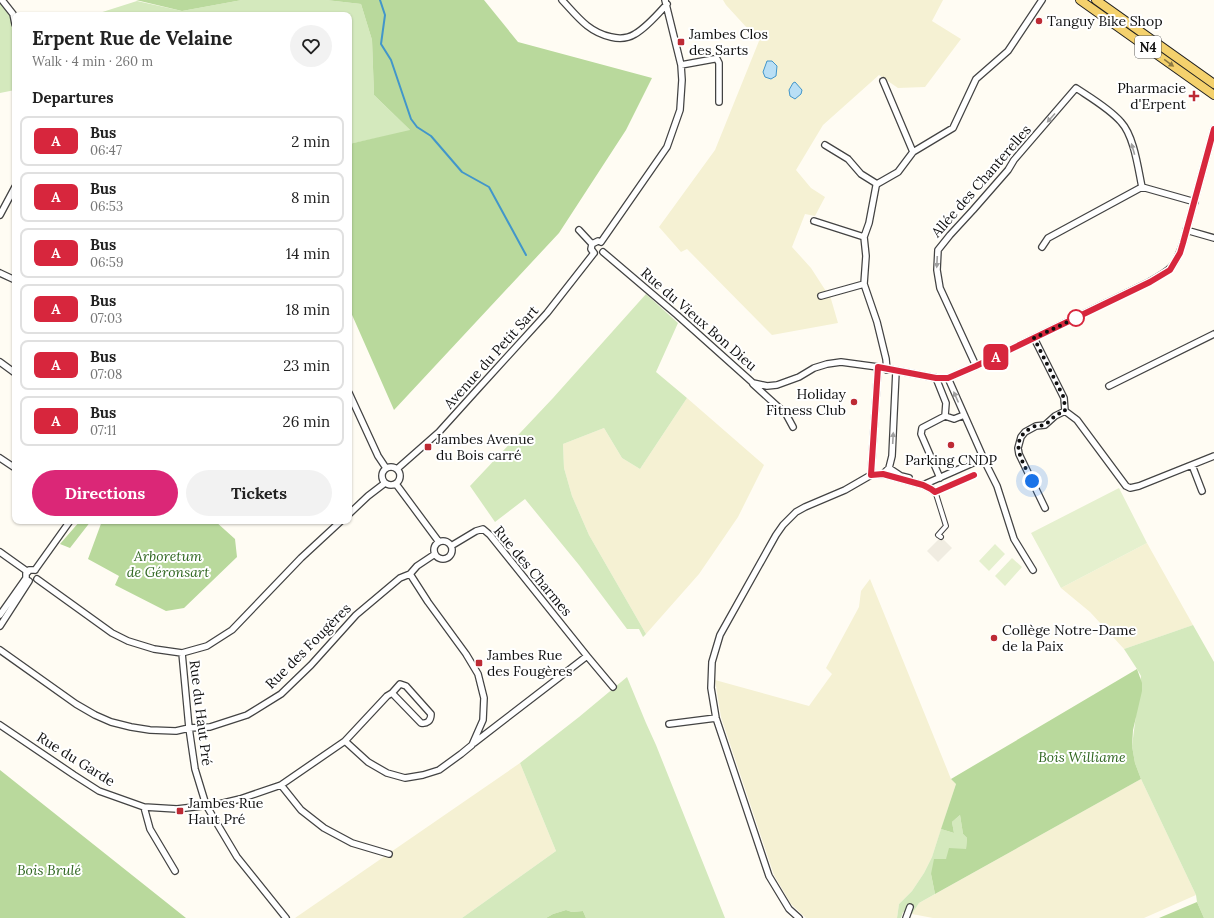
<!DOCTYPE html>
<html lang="en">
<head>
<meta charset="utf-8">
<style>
  :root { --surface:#fff; --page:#f2f2f2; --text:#222; --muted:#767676; --line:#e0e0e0; --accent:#db2777 }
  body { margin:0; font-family:Lora,serif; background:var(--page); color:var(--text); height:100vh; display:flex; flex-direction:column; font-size:15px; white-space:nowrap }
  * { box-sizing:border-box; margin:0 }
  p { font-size:13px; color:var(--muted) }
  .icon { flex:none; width:22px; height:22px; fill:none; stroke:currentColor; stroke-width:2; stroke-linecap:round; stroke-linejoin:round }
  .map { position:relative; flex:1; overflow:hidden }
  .drawer { position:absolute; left:12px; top:12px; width:340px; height:512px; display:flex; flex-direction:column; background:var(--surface); border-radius:8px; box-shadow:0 1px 3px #0004 }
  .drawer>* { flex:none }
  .badge { padding:0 8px; border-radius:6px; font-size:14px; line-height:26px }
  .you { position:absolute; width:20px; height:20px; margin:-10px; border:3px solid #fff; border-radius:50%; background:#1a73e8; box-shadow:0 0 0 6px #1a73e833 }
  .map>.badge { position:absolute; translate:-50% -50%; box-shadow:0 0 0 2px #fff }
  h2 { padding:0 20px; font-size:15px; line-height:36px }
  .round { display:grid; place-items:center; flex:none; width:42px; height:42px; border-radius:21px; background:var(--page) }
  .overview { display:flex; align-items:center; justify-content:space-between; height:68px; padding:0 20px }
  h1 { font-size:19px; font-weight:700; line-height:30px }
  .primary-button { display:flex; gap:8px; margin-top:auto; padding:8px 20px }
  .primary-button a { flex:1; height:46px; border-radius:24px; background:var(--accent); color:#fff; font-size:16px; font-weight:700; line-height:46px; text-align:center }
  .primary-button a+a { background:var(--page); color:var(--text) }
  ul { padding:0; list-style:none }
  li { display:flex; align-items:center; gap:12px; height:50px; margin:0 8px 6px; padding:0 12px; border:2px solid var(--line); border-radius:8px }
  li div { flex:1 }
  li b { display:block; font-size:15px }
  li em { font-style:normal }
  li .badge { min-width:44px; font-weight:700; text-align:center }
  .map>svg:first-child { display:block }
  .farmland { fill:#f5f1d3 }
  .green { fill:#d4e9bd }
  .forest { fill:#b9d99c }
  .pitch { fill:#e5f0ce }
  .plaza { fill:#f0ece1 }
  .water { fill:#b9dff5; stroke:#4296ca }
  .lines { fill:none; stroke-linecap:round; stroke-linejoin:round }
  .stream { stroke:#4296ca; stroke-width:2 }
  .pedestrian-casing { stroke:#434343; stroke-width:6 }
  .minor-casing { stroke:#434343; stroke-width:8 }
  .primary-casing { stroke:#212121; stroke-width:10 }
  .pedestrian { stroke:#fff; stroke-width:4 }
  .minor { stroke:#fff; stroke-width:5.5 }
  .primary { stroke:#f4d16d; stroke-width:8 }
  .oneway { fill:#8d7a43 }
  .oneway2 { fill:#9f9f9f }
  .line-casing { stroke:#fff; stroke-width:9 }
  .line { stroke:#d7263d; stroke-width:6 }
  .walk { stroke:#101010; stroke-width:4; stroke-dasharray:0 7.2 }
  .poi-dot { fill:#bd2a34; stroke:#fff; stroke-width:1.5 }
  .stop-dot { fill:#fff; stroke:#d7263d; stroke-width:2 }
  .labels { text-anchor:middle; stroke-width:4; stroke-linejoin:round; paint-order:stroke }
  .shield { fill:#fff; stroke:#585858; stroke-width:1 }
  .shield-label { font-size:13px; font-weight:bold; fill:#101010 }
  .poi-label { font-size:14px; fill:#101010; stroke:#fff; text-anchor:start }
  .street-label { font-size:14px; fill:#101010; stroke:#fff }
  .park-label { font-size:14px; font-style:italic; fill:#306721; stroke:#fff }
</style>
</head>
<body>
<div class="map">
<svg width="1214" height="918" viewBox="0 0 1214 918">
  <rect width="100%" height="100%" fill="#fffcf3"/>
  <path class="farmland" d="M723,0H943L932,21L961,39L925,87L898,88L879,75L823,125L796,170L811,188L825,197L815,216L805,214L792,247L811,268L831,299L838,323L772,335L687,249L681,252L659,227L715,150L759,41L726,5Z
    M687,398L764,465L738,517L699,574L646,634L589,535L572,496L564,468L563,444L604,428L622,458L640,469Z
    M1147,543L1193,625L1124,649L1090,612L1061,588Z
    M870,579L951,779L956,784L932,857L924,873L912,891L899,904L897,918H806L791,904L774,875L721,717L715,680L809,706L832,674L826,668L859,607L861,591Z
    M520,763L556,851L462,918H295Z
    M1141,779L1196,895L1144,918H933L912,914L919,903Z"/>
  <path class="green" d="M0,0L13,14L15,24V90L0,93Z
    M242,0H326L361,4L372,40L374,95L411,131L349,144V15H93L137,1L182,11Z
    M646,294L678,323L656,372L687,398L640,469L622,458L604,428L563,444L564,468L572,496L589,535L646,634L643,637L639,629H627L579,565L525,499L495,522L470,486L553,398Z
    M1193,625L1214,662V918H1204L1197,902L1196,895L1141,779L1135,763L1132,746L1141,676L1137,669L1124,649Z
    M627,677L646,723L656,745L725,918H586L583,911L572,912L566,910L553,914L546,918H462L556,851L520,763L579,717Z
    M960,815L963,834L967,838L966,850L946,859L931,874L935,894L919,903L912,914L903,912L901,918H897L899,904L912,891L924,873L932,857L941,829L954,833L952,822Z"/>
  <path class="forest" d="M136,0H242L182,11Z
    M326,0H484L518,42L652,78L626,130L559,233L394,410L349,308V144L410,130L374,95L372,40L361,4Z
    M80,521H91L70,548L60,544Z
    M102,521H215L235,539L237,557L184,608L166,611L115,585L119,576L88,559Z
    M1137,669L1142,683V691L1133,730L1132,746L1135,763L1141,779L935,894L931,874L934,859H946L949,848L966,849L967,838L963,834L960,815L952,822L954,833L941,829L956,784L951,779Z
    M0,770L186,918H0Z
    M1197,902L1204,918H1159Z
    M566,910L572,912L583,911L586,918H546L553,914Z"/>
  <path class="pitch" d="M1119,488L1147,543L1061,588L1031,533Z
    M995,544L1005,554L989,571L979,561Z
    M1012,558L1022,567L1005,586L995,576Z"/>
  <path class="plaza" d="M941,537L952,548L938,562L927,551Z"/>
  <path class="water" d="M767,61H772L777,66L776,76L771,79L765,77L763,72Z
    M795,82L802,90L801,94L795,99L790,96L789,90L793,83Z"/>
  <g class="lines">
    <path class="stream" d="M380,0L385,15L381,44L391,60L411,119L417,127L431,136L462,172L489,187L526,255"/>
    <g class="pedestrian-casing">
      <path id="pedestrian" d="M936,494L946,526L938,535L941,537"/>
    </g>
    <g class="minor-casing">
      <path id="minor" d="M2,0L13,14L15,24
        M562,0C577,16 588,32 611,37C619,39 627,39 635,34C647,27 657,15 667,4
        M681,65L714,59H717L719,63V102
        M883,81L913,152
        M825,145L848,159L861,174L877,184
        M1142,187L1195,202
        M0,215L15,187
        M814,221L864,237
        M579,230L592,244
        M1186,230L1214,238
        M601,242L667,147L680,110L682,80L681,65L665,0
        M1042,247L1048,238L1142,187
        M603,252L677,315L753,383L767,386L777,385L799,377L814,368L827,364L841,362L878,367L936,378H948L976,366L1149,282C1171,270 1175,267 1183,243L1214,129
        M594,253L591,249L592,244L598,241L601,242
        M0,273L15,280
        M821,296L864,284
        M1034,338L1064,398L1065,411L1077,420L1126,486L1130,488L1139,486L1214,456
        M0,362L15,373
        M976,366L940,288L937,270L938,250L950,235L973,210L1008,170L1014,160L1076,88C1091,98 1110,109 1121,122C1134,136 1138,168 1142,187
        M887,370L886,359L877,322L864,284L866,256L864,237L869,223L876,186L877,184L898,172L913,152L953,128L976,79L1008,51L1042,0
        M936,378L946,403L945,416L922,428L921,434L940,478
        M948,378L987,466L997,486L1014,539L1033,570
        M753,384L786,414L793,427
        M1109,386L1214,334
        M349,393L378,456L386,468
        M945,416L954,419L964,415
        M0,458L15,468
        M1192,465L1202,491
        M382 476a9 9 0 1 1 18 0a9 9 0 1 1-18 0Z
        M889,468L901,476L909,478
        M397,469L439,432L476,391L547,313L594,253
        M883,474L889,468L892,456L896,371
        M871,475L878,367
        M396,484L439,542
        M923,485L984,458
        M1045,508L1019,454L1018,448L1021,437L1025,432L1036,426L1045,425L1055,416L1065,411
        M349,514L368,496L385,483
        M434 550a9 9 0 1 1 18 0a9 9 0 1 1-18 0Z
        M451,546L476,531L483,529L490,535L587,656L474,743
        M0,552L28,572
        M35,570L70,521
        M37,579L112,633L128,641L154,649L182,653L207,646L232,630L301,558L341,521
        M0,615L26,578V573L29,570H35
        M0,626L29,581
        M0,650L76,704L95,715L111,722L131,727L150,730L176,731L189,728L210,727L247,715L281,694L311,665L356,615L400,578L410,574
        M182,653L189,728L195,769L206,805L237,857L286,918
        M587,656L613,687
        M669,724L716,718
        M0,725L74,775L99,791L144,807L177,809L219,804L240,799L281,785L345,741L387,696L392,693L421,723C427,724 431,721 431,714L406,686L400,684L392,693
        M345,741L368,762L387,773L405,778L423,775L439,770L461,754L472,745L483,720L484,698L478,674L466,654L428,602L410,574L417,566L435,554
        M281,785L301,810L324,828L352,843L389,854
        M144,807L150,829L175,871
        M799,918L789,909L769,876L716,718L711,688L712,662L720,635L776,535L783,525L796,512L805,507L845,490L871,475L883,474L923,485L931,489L935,492
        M906,918L910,907"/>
    </g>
    <g class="primary-casing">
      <path id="primary" d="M1080,0L1214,95
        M1096,0L1214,84"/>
    </g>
    <use href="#pedestrian" class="pedestrian"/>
    <use href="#minor" class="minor"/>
    <use href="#primary" class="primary"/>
  </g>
  <defs><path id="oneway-solid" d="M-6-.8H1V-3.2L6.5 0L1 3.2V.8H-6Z"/></defs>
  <use class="oneway" href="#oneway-solid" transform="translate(1169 63) rotate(36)"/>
  <g class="oneway2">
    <use href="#oneway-solid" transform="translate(1051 118) rotate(132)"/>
    <use href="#oneway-solid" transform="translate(1133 149) rotate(-106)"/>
    <use href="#oneway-solid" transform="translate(937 262) rotate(93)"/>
    <use href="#oneway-solid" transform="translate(956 397) rotate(-114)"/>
    <use href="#oneway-solid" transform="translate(893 438) rotate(-87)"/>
  </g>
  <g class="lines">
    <g class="line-casing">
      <path id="line" d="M974,475L935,492L931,489L923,485L883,474L871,475L878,367L936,378H948L976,366L1150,282L1170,270L1180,253L1183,243L1214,129"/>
    </g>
    <use href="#line" class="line"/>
    <path class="walk" d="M1032,481C1022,460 1006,439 1035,426C1038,425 1041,426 1045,425C1048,423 1051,419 1054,417C1057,414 1061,413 1065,411L1064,398L1034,338L1076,318"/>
  </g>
  <g class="poi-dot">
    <circle cx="1039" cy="21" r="4"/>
    <rect x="677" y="38" width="8" height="8" rx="2"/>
    <path d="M1192 90h4v4h4v4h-4v4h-4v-4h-4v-4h4z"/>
    <circle cx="854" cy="402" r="4"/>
    <circle cx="951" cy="445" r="4"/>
    <rect x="424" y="443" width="8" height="8" rx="2"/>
    <circle cx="994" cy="638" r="4"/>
    <rect x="475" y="659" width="8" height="8" rx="2"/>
    <rect x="176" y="807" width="8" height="8" rx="2"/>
  </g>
  <circle class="stop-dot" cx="1076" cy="318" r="8"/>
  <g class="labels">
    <rect class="shield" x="1135" y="36" width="26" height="22" rx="3"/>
    <g class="shield-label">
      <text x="1148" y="52">N4</text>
    </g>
    <g class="poi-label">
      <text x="1047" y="26">Tanguy Bike Shop</text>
      <text x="689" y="39">Jambes Clos<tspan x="689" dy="16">des Sarts</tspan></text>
      <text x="1186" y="93" text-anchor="end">Pharmacie<tspan x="1186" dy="16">d'Erpent</tspan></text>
      <text x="846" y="399" text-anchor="end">Holiday<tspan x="846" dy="16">Fitness Club</tspan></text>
      <text x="436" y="444">Jambes Avenue<tspan x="436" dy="16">du Bois carré</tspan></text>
      <text x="951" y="465" text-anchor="middle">Parking CNDP</text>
      <text x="1002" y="635">Collège Notre-Dame<tspan x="1002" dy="16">de la Paix</tspan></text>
      <text x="487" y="660">Jambes Rue<tspan x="487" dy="16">des Fougères</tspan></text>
      <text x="188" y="808">Jambes Rue<tspan x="188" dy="16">Haut Pré</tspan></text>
    </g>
    <g class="street-label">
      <text transform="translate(981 181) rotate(-49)" y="5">Allée des Chanterelles</text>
      <text transform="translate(699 319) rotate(41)" y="5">Rue du Vieux Bon Dieu</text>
      <text transform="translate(491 357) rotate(-48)" y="5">Avenue du Petit Sart</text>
      <text transform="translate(533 571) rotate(50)" y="5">Rue des Charmes</text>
      <text transform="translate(308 646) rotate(-45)" y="5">Rue des Fougères</text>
      <text transform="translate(201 713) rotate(83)" y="5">Rue du Haut Pré</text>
      <text transform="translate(76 759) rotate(32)" y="5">Rue du Garde</text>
    </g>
    <g class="park-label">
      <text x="168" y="561">Arboretum<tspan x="168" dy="16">de Géronsart</tspan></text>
      <text x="1082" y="762">Bois Williame</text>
      <text x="49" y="875">Bois Brulé</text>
    </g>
  </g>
</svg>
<div class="you" style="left:1032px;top:481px"></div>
<b class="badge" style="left:996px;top:357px;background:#d7263d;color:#fff">A</b>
<section class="drawer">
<div class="overview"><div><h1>Erpent Rue de Velaine</h1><p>Walk · 4 min · 260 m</p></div><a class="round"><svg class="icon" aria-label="heart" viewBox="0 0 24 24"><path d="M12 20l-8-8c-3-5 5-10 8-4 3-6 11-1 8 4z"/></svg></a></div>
<h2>Departures</h2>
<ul>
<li><span class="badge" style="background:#d7263d;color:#fff">A</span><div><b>Bus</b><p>06:47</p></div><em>2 min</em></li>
<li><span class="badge" style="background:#d7263d;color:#fff">A</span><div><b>Bus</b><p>06:53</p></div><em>8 min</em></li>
<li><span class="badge" style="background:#d7263d;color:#fff">A</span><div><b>Bus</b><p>06:59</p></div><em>14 min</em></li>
<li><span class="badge" style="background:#d7263d;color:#fff">A</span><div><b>Bus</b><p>07:03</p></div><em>18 min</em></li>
<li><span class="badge" style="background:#d7263d;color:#fff">A</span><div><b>Bus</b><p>07:08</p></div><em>23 min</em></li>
<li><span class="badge" style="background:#d7263d;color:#fff">A</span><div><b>Bus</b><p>07:11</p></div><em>26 min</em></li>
</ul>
<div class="primary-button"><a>Directions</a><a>Tickets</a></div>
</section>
</div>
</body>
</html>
